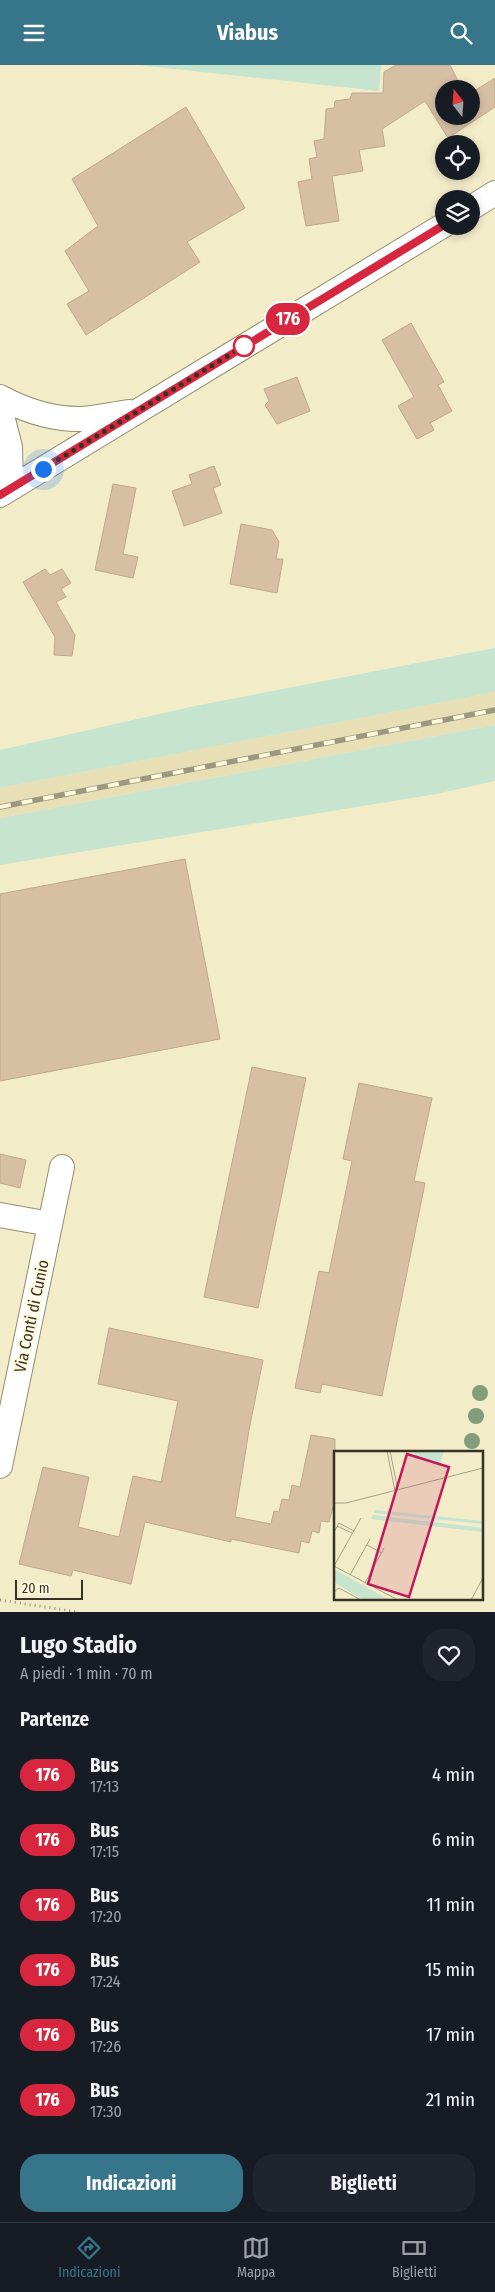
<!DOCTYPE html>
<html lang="it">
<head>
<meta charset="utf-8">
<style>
  :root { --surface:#171b24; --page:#20242c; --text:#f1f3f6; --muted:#9ea1a6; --line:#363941; --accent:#37758b }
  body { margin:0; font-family:"Fira Sans Condensed",sans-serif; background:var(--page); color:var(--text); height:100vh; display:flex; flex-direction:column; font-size:19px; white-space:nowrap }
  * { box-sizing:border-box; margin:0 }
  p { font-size:16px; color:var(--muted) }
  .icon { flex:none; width:28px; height:28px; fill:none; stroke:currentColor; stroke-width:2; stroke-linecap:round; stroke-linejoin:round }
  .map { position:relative; height:1547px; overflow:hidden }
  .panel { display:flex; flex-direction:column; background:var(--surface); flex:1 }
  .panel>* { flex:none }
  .badge { padding:0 10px; border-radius:16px; font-size:18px; line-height:32px }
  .needle { width:32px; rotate:343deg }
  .buttons { position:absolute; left:435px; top:15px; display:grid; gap:10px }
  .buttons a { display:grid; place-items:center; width:45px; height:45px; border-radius:50%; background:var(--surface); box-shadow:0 2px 8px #0003; font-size:25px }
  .scale { position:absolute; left:15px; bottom:12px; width:68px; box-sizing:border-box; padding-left:5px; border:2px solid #363326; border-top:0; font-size:14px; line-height:18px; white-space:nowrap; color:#363326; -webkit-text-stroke:4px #fff9dd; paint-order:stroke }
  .you { position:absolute; width:25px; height:25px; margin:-12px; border:4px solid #fff; border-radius:50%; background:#1a73e8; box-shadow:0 0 0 8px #1a73e833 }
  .map>.badge { position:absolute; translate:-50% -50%; box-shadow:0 0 0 2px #fff }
  h2 { padding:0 20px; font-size:19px; line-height:45px }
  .round { display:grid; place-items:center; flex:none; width:52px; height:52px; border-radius:20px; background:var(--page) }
  .head { display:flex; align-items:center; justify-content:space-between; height:85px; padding:0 20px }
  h1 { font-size:24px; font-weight:700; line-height:38px }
  .button { display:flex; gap:10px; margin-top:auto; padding:10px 20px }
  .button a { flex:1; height:58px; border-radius:20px; background:var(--accent); color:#fff; font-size:20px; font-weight:700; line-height:58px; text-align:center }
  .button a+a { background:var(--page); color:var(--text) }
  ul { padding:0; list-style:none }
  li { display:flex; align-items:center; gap:15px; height:65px; padding:0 20px }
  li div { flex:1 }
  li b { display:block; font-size:19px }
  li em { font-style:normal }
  li .badge { min-width:55px; font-weight:700; text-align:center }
  header { display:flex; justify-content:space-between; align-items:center; height:65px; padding:0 20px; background:var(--accent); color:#fff; font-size:22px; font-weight:700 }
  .tab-bar { display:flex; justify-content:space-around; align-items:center; height:70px; border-top:1px solid var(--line); background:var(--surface); font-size:14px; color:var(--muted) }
  .tab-bar a { display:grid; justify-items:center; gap:2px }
  .tab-bar .current { color:var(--accent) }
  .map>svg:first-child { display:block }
  .built { fill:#e9dfb6 }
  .green { fill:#c7e4ce }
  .building { fill:#d7bfa4; stroke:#c0a88e }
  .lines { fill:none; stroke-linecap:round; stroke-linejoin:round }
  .minor-casing { stroke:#958d6e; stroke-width:26 }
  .path { stroke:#9b967d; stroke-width:3; stroke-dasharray:1 4; stroke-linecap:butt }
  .minor { stroke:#fff; stroke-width:24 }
  .rail-casing { stroke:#9c977e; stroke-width:5.5 }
  .rail { stroke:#fff9dd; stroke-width:4; stroke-dasharray:11; stroke-linecap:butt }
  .tree { fill:#819d79 }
  .line-casing { stroke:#fff; stroke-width:11 }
  .line { stroke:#d7263d; stroke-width:8 }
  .walk { stroke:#363326; stroke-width:5; stroke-dasharray:0 9 }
  .stop-dot { fill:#fff; stroke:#d7263d; stroke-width:2.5 }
  .labels { text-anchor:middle; stroke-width:4.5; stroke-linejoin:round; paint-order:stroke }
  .street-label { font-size:16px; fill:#363326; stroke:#fff9dd }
  .inset-road { fill:none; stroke:#a7a288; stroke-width:1 }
  .view { fill:#c2185b; fill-opacity:0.15; stroke:#c2185b; stroke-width:2.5 }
  .inset-edge { fill:none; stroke:#363326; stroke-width:2.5 }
</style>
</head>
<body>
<header><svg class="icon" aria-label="menu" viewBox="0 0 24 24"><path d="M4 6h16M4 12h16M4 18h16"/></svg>Viabus<svg class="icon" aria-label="search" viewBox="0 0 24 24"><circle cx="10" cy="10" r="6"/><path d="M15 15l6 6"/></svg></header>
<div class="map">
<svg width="495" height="1547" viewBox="0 0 495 1547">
  <rect width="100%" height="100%" fill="#f3ecc9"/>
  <path class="built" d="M495,627V660L0,753V723Z"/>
  <path class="green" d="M138,0H381L379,26Z
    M495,583V627L0,723V685L195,641Z
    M495,660V716L436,729L0,800V753Z"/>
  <path class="building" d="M396,0H450L462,24H444V51H471V28L495,13V42L448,73L425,36L382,64L385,81L359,85L363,106L332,111L339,156L306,161L298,117L312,114L309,94L317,92L314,76L324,74L326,44L334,43L335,36L350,34L352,28H383L384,7Z
    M186,42L245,143L187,177L200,197L86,270L67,239L89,226L65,186L98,161L72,114Z
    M411,258L444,317L438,320L452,346L430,358L434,365L417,374L398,341L414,332L382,275Z
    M297,312L310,346L277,359L265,340L269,336L264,324Z
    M214,401L221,420L213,423L222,448L184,461L172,426L192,419L189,410Z
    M113,419L136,423L123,489L138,492L133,513L95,505Z
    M241,459L272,465L279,477L276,494H283L277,528L230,519Z
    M45,504L50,510L62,504L71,518L61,524L66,532L56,537L75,570L72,591L54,590L55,572L23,517Z
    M185,794L220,974L0,1016V829Z
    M252,1002L306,1013L258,1243L204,1232Z
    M359,1018L432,1033L414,1116L425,1118L382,1331L322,1319L320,1328L295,1323L319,1206L329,1208L352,1096L343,1094Z
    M0,1089L26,1095L20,1123L0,1118Z
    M109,1263L263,1295L249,1365L235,1452L271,1459L274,1446L279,1447L282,1434L289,1435L292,1420L300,1422L311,1370L335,1374V1442H333L329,1457L321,1456L319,1468L312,1466L309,1478L301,1476L299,1488L231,1474V1477L145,1457L131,1519L73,1505L71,1511L19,1499L43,1402L89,1412L78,1462L119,1472L133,1411L161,1417L178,1336L98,1319Z"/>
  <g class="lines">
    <g class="minor-casing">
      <path id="minor" d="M471,143L495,128
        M0,332C24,345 51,354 79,354C95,354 113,349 130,347
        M0,343L10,382L11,423
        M0,430L444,160
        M0,1150L50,1159
        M0,1401L62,1102"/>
    </g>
    <path class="path" d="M0,1535L78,1547"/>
    <use href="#minor" class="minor"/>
    <g class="rail-casing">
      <path id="rail" d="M0,742L495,645"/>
    </g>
    <use href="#rail" class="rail"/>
  </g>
  <g class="tree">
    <circle cx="480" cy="1328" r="8"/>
    <circle cx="476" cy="1351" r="8"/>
    <circle cx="472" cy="1376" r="8"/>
  </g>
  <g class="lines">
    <g class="line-casing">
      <path id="line" d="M0,430L444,160"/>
    </g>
    <use href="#line" class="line"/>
    <path class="walk" d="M43,404L244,281"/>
  </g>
  <circle class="stop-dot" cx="244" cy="281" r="10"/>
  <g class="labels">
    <g class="street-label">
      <text transform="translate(31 1251) rotate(-78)" y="6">Via Conti di Cunio</text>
    </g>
  </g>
  <g transform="translate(334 1386)">
    <rect width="149" height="149" fill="#f3ecc9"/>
    <path d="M82,0H110L105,15L80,5ZM41,59L149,70V73L40,62ZM39,64L149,77V81L37,68ZM0,118L55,149H30L6,135L0,131Z" fill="#c7e4ce"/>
    <path class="inset-road" d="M53,0L61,40M56,0L64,39M0,52H12L149,17M3,75L18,82M0,81L5,72L20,80M33,94L48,102M0,115L64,149M0,115L27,67M16,124L36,88M31,132L50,97M0,141L5,137L27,149M137,149L149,127"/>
    <path class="view" d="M73,3L115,16L75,146L34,133Z"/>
    <rect width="149" height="149" class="inset-edge"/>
  </g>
</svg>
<div class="buttons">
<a><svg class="needle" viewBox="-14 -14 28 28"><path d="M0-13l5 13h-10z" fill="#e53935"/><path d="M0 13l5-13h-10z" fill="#9ea1a6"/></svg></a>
<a><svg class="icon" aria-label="locate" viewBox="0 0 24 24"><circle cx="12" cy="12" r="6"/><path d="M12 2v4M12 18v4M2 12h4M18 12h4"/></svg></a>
<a><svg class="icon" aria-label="layers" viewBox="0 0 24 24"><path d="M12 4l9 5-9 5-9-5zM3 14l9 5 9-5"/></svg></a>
</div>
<div class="scale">20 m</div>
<div class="you" style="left:43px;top:404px"></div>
<b class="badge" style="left:288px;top:254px;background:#d7263d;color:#fff">176</b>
</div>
<section class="panel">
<div class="head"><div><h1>Lugo Stadio</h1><p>A piedi · 1 min · 70 m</p></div><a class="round"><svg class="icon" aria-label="heart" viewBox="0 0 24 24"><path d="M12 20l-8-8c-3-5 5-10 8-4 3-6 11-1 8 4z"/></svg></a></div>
<h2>Partenze</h2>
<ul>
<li><span class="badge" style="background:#d7263d;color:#fff">176</span><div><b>Bus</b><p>17:13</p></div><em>4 min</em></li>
<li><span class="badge" style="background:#d7263d;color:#fff">176</span><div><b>Bus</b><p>17:15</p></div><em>6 min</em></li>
<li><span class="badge" style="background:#d7263d;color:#fff">176</span><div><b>Bus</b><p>17:20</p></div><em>11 min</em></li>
<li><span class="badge" style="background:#d7263d;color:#fff">176</span><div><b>Bus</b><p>17:24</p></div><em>15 min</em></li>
<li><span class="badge" style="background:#d7263d;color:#fff">176</span><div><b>Bus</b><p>17:26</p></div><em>17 min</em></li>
<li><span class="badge" style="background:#d7263d;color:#fff">176</span><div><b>Bus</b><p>17:30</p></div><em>21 min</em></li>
</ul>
<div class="button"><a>Indicazioni</a><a>Biglietti</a></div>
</section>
<nav class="tab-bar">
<a class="current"><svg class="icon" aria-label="directions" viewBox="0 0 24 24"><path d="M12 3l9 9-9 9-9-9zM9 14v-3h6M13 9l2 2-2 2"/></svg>Indicazioni</a>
<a><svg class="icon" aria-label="map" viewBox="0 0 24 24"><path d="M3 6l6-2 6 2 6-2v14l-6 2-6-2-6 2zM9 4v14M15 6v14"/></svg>Mappa</a>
<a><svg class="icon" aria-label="tickets" viewBox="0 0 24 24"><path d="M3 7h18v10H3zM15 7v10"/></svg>Biglietti</a>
</nav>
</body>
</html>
